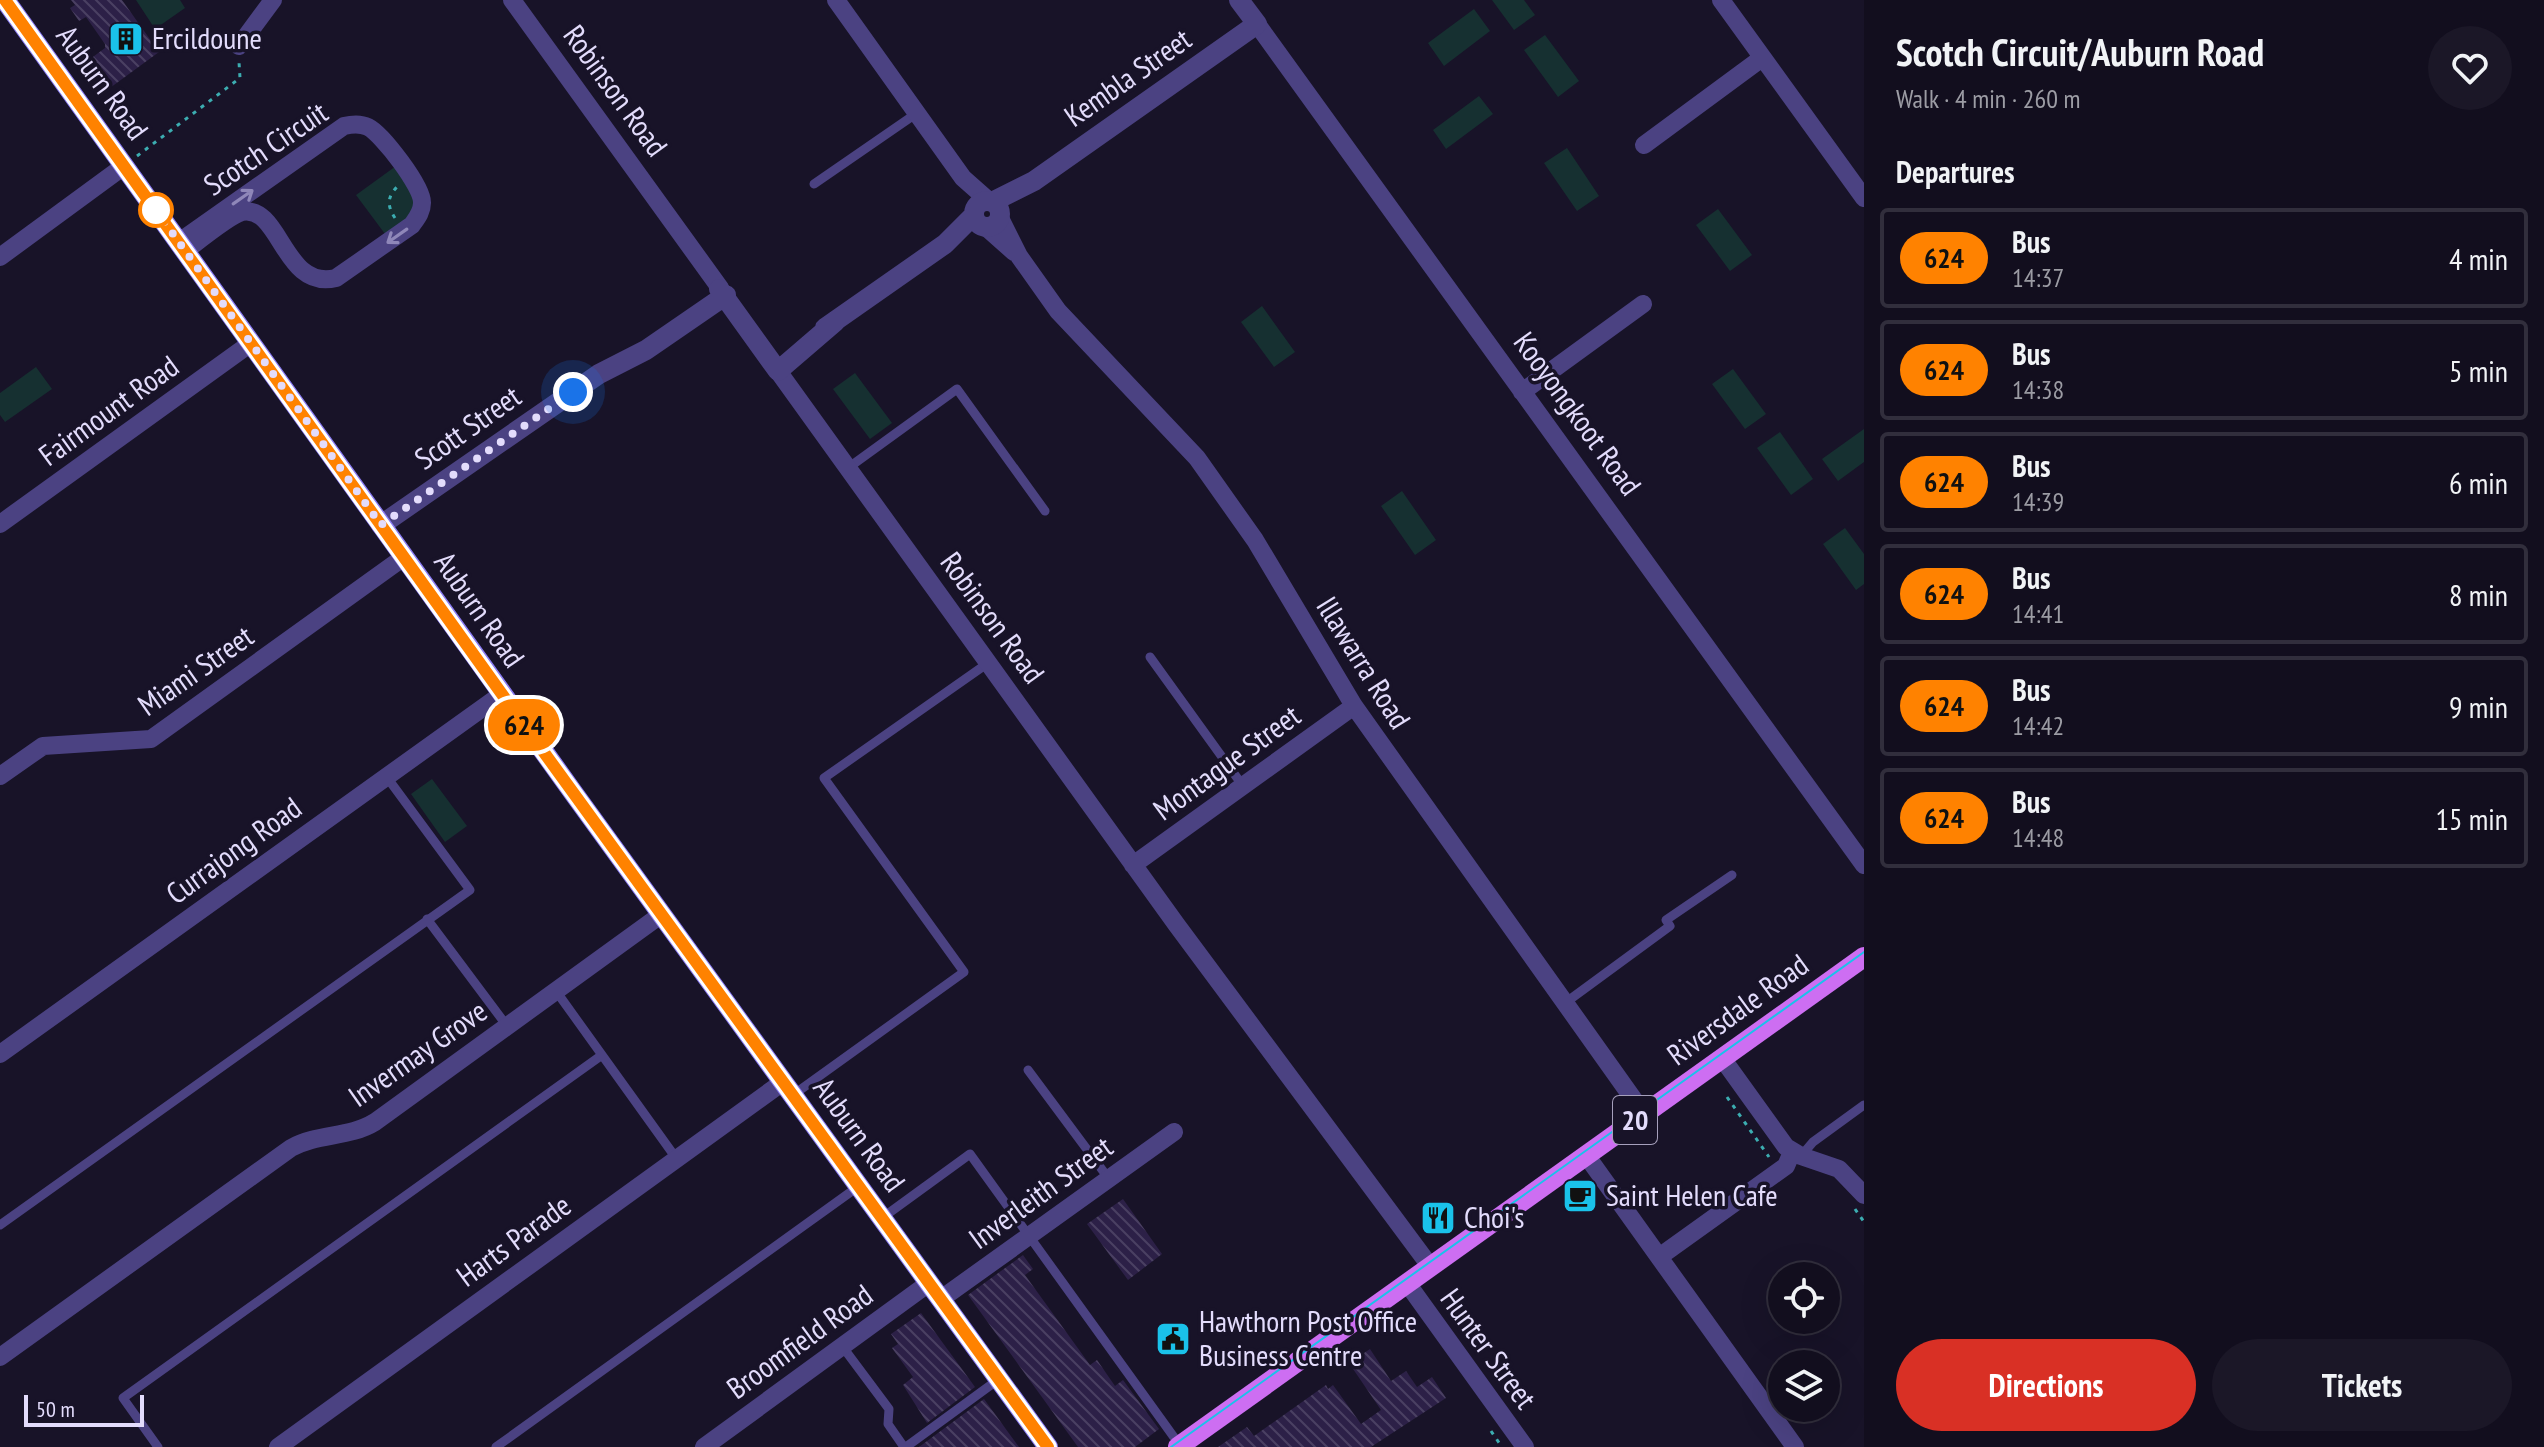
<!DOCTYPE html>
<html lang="en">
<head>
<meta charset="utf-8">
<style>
  :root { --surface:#120e1e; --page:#1b1727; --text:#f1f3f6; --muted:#9c9ca4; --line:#312e3c; --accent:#d93025 }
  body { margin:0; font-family:"PT Sans Narrow",sans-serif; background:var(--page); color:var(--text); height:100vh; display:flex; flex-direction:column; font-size:30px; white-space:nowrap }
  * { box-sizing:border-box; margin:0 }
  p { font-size:26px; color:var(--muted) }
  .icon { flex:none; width:44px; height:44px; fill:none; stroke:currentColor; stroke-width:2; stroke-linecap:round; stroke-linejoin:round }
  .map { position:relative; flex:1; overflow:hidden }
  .sheet { display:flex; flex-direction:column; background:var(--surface); width:680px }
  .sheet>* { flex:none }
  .badge { padding:0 16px; border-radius:26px; font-size:28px; line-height:52px }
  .fabs { position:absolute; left:1768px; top:1262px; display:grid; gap:16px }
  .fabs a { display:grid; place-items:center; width:72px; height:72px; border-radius:50%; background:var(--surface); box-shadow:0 8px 32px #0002,0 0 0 2px var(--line); font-size:40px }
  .scale { position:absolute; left:24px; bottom:20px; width:120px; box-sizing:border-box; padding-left:8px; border:4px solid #e3dcfc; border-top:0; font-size:22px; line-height:28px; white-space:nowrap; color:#e3dcfc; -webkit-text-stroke:6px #181328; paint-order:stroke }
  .you { position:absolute; width:40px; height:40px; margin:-20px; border:6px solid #fff; border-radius:50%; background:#1a73e8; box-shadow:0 0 0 12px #1a73e833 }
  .map>.badge { position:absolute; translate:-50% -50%; box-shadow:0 0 0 4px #fff }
  h2 { padding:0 32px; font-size:30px; line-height:72px }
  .round { display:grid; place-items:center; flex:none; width:84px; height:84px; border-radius:42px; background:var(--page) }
  .headline { display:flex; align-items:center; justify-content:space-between; height:136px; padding:0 32px }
  h1 { font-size:38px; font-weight:600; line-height:60px }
  .cta { display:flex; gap:16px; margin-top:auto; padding:16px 32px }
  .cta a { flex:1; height:92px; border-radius:48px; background:var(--accent); color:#fff; font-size:32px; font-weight:600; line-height:92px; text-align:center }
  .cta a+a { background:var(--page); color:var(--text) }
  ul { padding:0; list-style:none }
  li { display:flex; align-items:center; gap:24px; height:100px; margin:0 16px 12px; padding:0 16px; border:4px solid var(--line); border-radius:8px }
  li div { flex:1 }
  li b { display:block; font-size:30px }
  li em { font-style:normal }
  li .badge { min-width:88px; font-weight:700; text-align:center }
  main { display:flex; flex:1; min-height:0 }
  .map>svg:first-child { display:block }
  .park { fill:#163031 }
  .building { fill:url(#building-back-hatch) }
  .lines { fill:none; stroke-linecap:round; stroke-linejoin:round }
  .path { stroke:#3cadb1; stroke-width:3; stroke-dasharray:4 6; stroke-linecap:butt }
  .service { stroke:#4b4282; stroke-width:9 }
  .minor { stroke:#4b4282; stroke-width:18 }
  .tertiary { stroke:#4b4282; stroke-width:20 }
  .secondary { stroke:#8a7cf3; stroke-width:20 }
  .primary { stroke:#cd6ef2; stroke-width:20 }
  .tram { stroke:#1ac2ea; stroke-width:2 }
  .oneway { stroke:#8f87b9 }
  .line-casing { stroke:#fff; stroke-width:18 }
  .line { stroke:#ff8200; stroke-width:12 }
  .walk { stroke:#e3dcfc; stroke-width:8; stroke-dasharray:0 14.4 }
  .stop-dot { fill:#fff; stroke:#ff8200; stroke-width:4 }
  .labels { text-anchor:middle; stroke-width:7; stroke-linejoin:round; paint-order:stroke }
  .shield { fill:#181328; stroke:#a6a0bc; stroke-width:2 }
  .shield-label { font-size:28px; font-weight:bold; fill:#e3dcfc }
  .poi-label { font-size:30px; fill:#e3dcfc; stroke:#181328; text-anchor:start }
  .street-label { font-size:30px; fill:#e3dcfc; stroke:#181328 }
</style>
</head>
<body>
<main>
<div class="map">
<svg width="1864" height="1447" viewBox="0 0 1864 1447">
  <defs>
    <pattern id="building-back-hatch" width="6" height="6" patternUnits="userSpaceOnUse" patternTransform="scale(2)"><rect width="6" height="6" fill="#2c2047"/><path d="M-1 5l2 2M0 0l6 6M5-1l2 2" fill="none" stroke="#4a4062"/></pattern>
  </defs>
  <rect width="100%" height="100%" fill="#181328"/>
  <path class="park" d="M136,0H180L185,8L155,29Z
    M1492,0H1524L1535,15L1514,30Z
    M1474,9L1490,31L1444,66L1428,43Z
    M1545,35L1579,81L1558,97L1524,50Z
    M1479,96L1493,114L1446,149L1433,130Z
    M1567,148L1599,196L1577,211L1544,163Z
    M396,166L415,193L412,218L388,238L356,195Z
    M1718,209L1752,255L1730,271L1696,225Z
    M1262,306L1295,352L1274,367L1241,322Z
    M36,367L52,389L5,422L0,415V393Z
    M1733,369L1766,414L1745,429L1712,384Z
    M855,373L892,423L870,439L833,389Z
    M1864,429V462L1838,481L1822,459Z
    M1780,432L1813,479L1791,495L1757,448Z
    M1402,491L1436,540L1415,555L1381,506Z
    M1845,528L1864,554V584L1856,590L1823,544Z
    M432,779L467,826L445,842L411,794Z"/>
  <path class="building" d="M71,0H122L159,52L103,93L82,65L105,48V44L86,17L79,21L70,8L75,5Z
    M1123,1199L1162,1254L1128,1280L1087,1224Z
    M1023,1255L1033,1269L1025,1275L1090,1365L1097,1360L1115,1386L1123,1380L1159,1429L1135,1447H1078L968,1295Z
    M921,1313L975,1387L927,1423L903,1385L913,1377L892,1348L898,1344L891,1334Z
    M1370,1349L1391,1381L1406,1371L1417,1387L1432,1377L1446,1398L1371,1447H1218L1247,1427L1254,1436L1326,1385L1328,1389L1333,1385L1361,1424L1381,1410L1349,1363Z
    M984,1399L1019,1447H919Z"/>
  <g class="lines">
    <path class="path" d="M137,156L240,78L239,62
      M395,218C387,206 387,197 397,187
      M1727,1097L1769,1157
      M1855,1209L1864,1222
      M1491,1431L1502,1447"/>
    <path class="service" d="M814,184L917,113
      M848,468L957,389L1045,511
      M1150,657L1243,786
      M427,919L507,1026
      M556,991L676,1158
      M1565,1003L1670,926L1666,920L1732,875
      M1028,1070L1109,1179
      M793,1095L964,972L824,778L988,663
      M1801,1156L1813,1142L1864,1105
      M882,1218L970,1154L1181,1447
      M0,1225L470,890L386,776
      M842,1346L889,1409L888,1424L904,1447
      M158,1447L123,1398L602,1055
      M496,1447L859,1186
      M906,1447L999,1379"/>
    <path class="minor" d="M512,0L720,288
      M836,0L963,178L989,201
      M1721,0L1864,198
      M1257,24L1864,865
      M239,46L273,0
      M1644,145L1762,58
      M1000,218L1019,256L1058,311L1197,458L1255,540L1354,706L1644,1114
      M987,228L1014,252
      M179,242L344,126C352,124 360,123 368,127C382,134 423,187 422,203C422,212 417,218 412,225L336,278C283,291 281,204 242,212C230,215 197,242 185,251
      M0,257L124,166
      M778,371L1176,924L1430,1266
      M1522,392L1643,304
      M0,524L251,343
      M0,776L43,746L151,739L404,557
      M1133,865L1354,706
      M0,1054L502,694
      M1722,1058L1786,1147L1801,1156L1839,1169L1864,1195
      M1586,1155L1795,1447
      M1659,1257L1786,1166L1792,1152
      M1407,1283L1525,1447
      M941,1299L1174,1132
      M0,1357L291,1148C318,1133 349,1138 375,1122L662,914
      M278,1447L783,1082
      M704,1447L929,1283"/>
    <path class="tertiary" d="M974 214a13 13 0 1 1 26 0a13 13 0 1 1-26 0Z
      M992,202L1034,181L1257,24L1239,0
      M719,289L778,371L835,322
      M825,328L945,244L974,215
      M381,525L599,374L646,350L726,295"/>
    <path class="secondary" d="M5,0L572,791L1048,1447"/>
    <path class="primary" d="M1178,1447L1864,957"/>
    <path class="tram" d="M1171,1447L1864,952"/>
  </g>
  <defs><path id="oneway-shaft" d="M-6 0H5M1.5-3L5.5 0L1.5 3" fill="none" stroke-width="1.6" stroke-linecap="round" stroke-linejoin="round" transform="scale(2)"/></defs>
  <g class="oneway">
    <use href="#oneway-shaft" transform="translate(243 197) rotate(-35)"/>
    <use href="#oneway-shaft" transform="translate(397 236) rotate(145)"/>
  </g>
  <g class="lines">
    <g class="line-casing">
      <path id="line" d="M5,0L519,718L1048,1447"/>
    </g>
    <use href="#line" class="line"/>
    <path class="walk" d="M156,210L381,525L573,392"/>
  </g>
  <defs>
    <g id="building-square" transform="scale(1.8)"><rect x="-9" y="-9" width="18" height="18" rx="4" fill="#1ac2ea" stroke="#181328"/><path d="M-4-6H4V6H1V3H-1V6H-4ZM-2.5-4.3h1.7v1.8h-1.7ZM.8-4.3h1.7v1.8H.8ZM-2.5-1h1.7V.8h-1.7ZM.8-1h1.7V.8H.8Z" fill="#111"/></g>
    <g id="cafe-square" transform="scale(1.8)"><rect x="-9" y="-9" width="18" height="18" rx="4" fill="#1ac2ea" stroke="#181328"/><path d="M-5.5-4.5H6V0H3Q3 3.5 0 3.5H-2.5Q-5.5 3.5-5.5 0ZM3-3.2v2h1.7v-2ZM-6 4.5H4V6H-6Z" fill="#111"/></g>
    <g id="restaurant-square" transform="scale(1.8)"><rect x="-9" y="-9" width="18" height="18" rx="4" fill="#1ac2ea" stroke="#181328"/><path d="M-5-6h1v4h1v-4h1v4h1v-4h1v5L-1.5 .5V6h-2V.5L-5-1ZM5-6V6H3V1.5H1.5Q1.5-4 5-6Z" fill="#111"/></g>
    <g id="civic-square" transform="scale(1.8)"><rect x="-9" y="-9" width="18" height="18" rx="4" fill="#1ac2ea" stroke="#181328"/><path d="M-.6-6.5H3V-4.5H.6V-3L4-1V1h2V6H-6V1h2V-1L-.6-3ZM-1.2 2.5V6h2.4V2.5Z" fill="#111"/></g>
  </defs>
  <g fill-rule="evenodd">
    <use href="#building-square" x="126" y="39"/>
    <use href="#cafe-square" x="1580" y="1196"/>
    <use href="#restaurant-square" x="1438" y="1218"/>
    <use href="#civic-square" x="1173" y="1339"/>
  </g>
  <circle class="stop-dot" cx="156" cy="210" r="16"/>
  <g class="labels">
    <rect class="shield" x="1613" y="1096" width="44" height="48" rx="6"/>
    <g class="shield-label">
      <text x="1635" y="1130">20</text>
    </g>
    <g class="poi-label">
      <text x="152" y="49">Ercildoune</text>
      <text x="1606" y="1206">Saint Helen Cafe</text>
      <text x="1464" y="1228">Choi's</text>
      <text x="1199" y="1332">Hawthorn Post Office<tspan x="1199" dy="34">Business Centre</tspan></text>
    </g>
    <g class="street-label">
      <text transform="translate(1128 78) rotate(-35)" y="10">Kembla Street</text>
      <text transform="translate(102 83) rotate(54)" y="10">Auburn Road</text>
      <text transform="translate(615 91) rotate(54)" y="10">Robinson Road</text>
      <text transform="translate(266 149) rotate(-34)" y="10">Scotch Circuit</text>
      <text transform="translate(109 411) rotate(-36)" y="10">Fairmount Road</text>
      <text transform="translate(1577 414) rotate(54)" y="10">Kooyongkoot Road</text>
      <text transform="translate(468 428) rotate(-35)" y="10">Scott Street</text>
      <text transform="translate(479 610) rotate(55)" y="10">Auburn Road</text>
      <text transform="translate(992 618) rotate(54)" y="10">Robinson Road</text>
      <text transform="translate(1363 663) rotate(58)" y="10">Illawarra Road</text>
      <text transform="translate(196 671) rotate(-35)" y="10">Miami Street</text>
      <text transform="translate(1227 763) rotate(-36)" y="10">Montague Street</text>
      <text transform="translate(234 851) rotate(-36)" y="10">Currajong Road</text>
      <text transform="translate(1738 1010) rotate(-36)" y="10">Riversdale Road</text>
      <text transform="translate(418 1054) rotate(-35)" y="10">Invermay Grove</text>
      <text transform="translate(859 1135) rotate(54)" y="10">Auburn Road</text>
      <text transform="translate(1041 1193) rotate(-36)" y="10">Inverleith Street</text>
      <text transform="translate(514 1241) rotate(-36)" y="10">Harts Parade</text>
      <text transform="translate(800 1342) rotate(-36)" y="10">Broomfield Road</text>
      <text transform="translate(1488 1349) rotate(54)" y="10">Hunter Street</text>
    </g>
  </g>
</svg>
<div class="fabs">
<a><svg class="icon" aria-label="locate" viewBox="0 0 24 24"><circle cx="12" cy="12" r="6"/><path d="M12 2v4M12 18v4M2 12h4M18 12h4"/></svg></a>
<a><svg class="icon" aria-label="layers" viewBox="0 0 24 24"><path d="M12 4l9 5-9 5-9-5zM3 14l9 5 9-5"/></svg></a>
</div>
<div class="scale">50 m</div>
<div class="you" style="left:573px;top:392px"></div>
<b class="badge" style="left:524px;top:725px;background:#ff8200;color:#111">624</b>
</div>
<section class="sheet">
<div class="headline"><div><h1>Scotch Circuit/Auburn Road</h1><p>Walk · 4 min · 260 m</p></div><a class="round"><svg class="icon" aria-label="heart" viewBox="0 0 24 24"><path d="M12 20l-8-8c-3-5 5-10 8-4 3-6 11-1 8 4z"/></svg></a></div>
<h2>Departures</h2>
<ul>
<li><span class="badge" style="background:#ff8200;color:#111">624</span><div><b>Bus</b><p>14:37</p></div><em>4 min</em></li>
<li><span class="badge" style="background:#ff8200;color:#111">624</span><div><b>Bus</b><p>14:38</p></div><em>5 min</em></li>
<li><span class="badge" style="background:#ff8200;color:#111">624</span><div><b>Bus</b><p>14:39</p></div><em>6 min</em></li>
<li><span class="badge" style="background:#ff8200;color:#111">624</span><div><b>Bus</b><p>14:41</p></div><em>8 min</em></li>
<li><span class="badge" style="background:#ff8200;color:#111">624</span><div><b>Bus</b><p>14:42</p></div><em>9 min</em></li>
<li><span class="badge" style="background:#ff8200;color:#111">624</span><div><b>Bus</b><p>14:48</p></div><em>15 min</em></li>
</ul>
<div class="cta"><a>Directions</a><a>Tickets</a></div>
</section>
</main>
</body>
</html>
